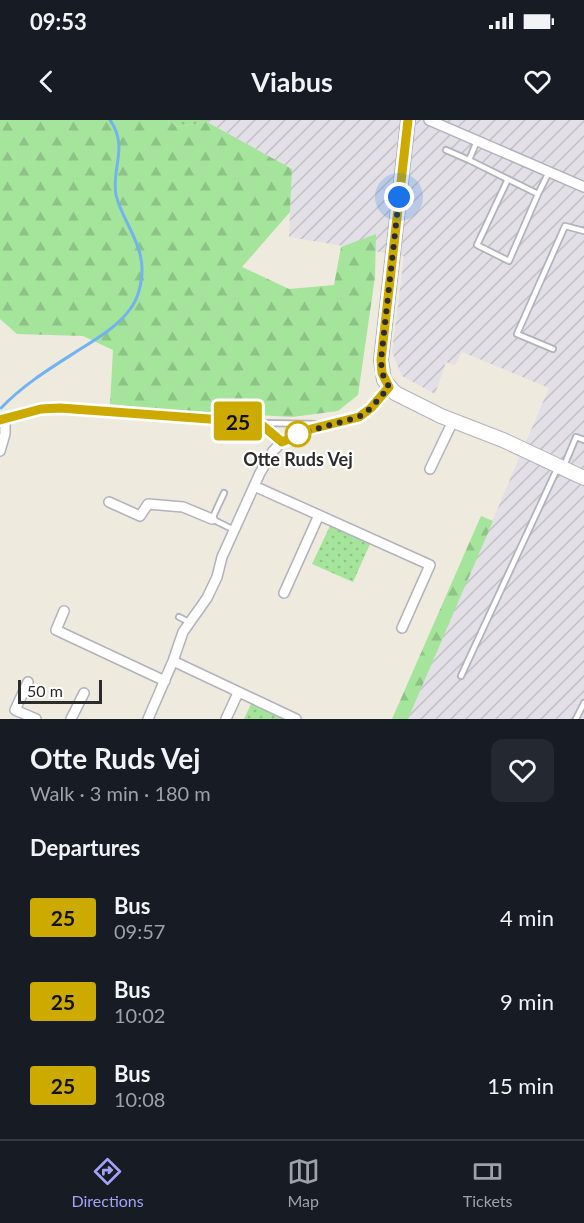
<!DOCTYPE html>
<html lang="en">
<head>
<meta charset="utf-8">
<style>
  :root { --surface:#171b24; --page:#242831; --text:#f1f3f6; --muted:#9ea1a6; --line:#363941; --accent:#a3a2f8 }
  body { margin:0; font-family:Lato,sans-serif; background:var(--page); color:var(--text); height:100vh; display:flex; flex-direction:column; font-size:22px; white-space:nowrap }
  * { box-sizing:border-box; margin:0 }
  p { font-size:20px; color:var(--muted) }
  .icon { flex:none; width:33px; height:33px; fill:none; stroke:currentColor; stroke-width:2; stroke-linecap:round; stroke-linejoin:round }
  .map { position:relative; height:599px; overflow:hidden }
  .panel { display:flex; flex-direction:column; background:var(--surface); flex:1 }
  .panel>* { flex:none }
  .badge { padding:0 12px; border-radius:4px; font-size:21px; line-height:39px }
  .scale { position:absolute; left:18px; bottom:15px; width:84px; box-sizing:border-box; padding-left:6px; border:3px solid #2c2c2c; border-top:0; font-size:16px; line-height:21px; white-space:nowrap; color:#2c2c2c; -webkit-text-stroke:4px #fff; paint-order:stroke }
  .you { position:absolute; width:30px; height:30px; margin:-15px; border:4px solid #fff; border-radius:50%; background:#1a73e8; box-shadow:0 0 0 9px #1a73e833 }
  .map>.badge { position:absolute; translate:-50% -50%; box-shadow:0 0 0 3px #fff }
  h2 { padding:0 30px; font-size:22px; line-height:54px }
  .round { display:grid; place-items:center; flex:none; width:63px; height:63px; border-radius:12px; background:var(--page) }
  .overview { display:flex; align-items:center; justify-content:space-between; height:102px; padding:0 30px }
  h1 { font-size:28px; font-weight:700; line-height:45px }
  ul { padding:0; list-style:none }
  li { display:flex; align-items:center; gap:18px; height:84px; padding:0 30px }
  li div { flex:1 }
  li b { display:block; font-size:22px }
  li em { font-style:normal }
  li .badge { min-width:66px; font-weight:700; text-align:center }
  .status { display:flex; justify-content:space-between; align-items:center; height:42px; padding:0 30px; background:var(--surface); direction:ltr }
  .status svg { height:16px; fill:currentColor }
  header { display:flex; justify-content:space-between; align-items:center; height:78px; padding:0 30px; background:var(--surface); font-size:27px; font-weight:700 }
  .dock { display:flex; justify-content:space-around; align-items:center; height:84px; border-top:2px solid var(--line); background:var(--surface); font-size:16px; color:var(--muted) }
  .dock a { display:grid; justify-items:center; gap:3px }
  .dock .selected { color:var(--accent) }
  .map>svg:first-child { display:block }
  .industrial { fill:url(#industrial-furrows) }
  .grass { fill:url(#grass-dots) }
  .forest { fill:url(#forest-firs) }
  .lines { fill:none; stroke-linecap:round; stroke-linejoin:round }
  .stream { stroke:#71b3f0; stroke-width:3 }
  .lane-casing { stroke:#b2b2bf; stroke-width:8 }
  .street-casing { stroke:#b2b2bf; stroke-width:12 }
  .secondary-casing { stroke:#b2b2bf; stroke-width:16 }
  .lane { stroke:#fff; stroke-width:4.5 }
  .street { stroke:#fff; stroke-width:9 }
  .secondary { stroke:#fff; stroke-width:14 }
  .line-casing { stroke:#fff; stroke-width:14 }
  .line { stroke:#ca0; stroke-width:9 }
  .walk { stroke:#2c2c2c; stroke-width:6; stroke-dasharray:0 10.8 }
  .stop-dot { fill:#fff; stroke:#ca0; stroke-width:3 }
  .labels { text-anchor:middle; stroke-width:4.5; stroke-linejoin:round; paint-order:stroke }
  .stop-label { font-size:18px; font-weight:bold; fill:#2c2c2c; stroke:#fff }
</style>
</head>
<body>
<div class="status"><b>09:53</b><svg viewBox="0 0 49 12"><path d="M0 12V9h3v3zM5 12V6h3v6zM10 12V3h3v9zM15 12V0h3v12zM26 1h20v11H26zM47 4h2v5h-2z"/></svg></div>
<header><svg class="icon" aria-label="back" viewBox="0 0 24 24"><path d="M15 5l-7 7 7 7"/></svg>Viabus<svg class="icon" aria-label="heart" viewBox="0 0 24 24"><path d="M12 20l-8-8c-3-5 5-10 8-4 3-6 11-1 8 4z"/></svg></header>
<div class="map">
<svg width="584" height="599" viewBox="0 0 584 599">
  <defs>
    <pattern id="industrial-furrows" width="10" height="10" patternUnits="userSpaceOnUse" patternTransform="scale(1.5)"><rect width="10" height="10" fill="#e2dfe6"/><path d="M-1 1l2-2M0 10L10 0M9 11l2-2" fill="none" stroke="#c2c0c5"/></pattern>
    <pattern id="grass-dots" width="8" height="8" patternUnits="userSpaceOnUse" patternTransform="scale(1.5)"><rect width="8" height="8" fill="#a4e49b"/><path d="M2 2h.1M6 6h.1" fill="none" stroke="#8dc486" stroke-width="1.8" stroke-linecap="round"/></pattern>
    <pattern id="forest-firs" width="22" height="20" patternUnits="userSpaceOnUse" patternTransform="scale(1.5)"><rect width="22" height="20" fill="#a4e49b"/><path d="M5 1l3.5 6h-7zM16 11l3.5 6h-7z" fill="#8dc486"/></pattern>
  </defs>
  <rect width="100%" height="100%" fill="#eeeade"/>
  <path class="industrial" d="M208,0H584V599H408L549,268L462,232L455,245L446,242L435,274L402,256L392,232L404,136L289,117L292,49L207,2Z"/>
  <path class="grass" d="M168,0H208L207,2L177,7Z
    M330,406L370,424L353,462L312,444Z
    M252,582L288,599H244Z"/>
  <path class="forest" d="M0,0H168L177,7L207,2L292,49L290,92L242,147L289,169L334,165L341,127L376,114L375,157L358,275L338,291L292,297L168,290L110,284L113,230L83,216L17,214L0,199Z
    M481,396L493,401L408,599H392Z"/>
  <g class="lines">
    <path class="stream" d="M1,288C25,263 54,246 82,228C100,217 119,205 131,188C140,176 144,154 141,139C138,117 121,97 116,75C111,49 129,27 110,0"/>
    <g class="lane-casing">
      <path id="lane" d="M477,21L469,40L538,74L549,52
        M446,30L469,40
        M508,59L477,125L509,141L538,74
        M553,229L517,214L565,106L584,111
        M261,303L321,304
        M564,346L576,317L584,320
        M224,373L212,399L234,410
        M179,497L189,502
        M461,556L557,349
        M576,599L584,583"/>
    </g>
    <g class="street-casing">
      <path id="street" d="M429,0L584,67
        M0,300L41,289L60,288L250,302L263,306L282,322
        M0,331L5,314V299
        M430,349L453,301
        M254,366L430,445L402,508
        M109,382L140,396L148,384L183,387L212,399
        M284,473L319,395
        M64,491L56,510L165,561
        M173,541L296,599
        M28,562L15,590L36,599
        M71,599L84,573
        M148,599L173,541L183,512L207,478L217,457L222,437L260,353L273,331L282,322L300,313L359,297L379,280L389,267
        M226,599L238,573"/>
    </g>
    <g class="secondary-casing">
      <path id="secondary" d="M408,0L381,240L384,260L395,273L441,296L503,320L584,358"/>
    </g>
    <use href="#lane" class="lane"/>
    <use href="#street" class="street"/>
    <use href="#secondary" class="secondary"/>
  </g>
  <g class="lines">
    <g class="line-casing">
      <path id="line" d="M0,300L41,289L60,288L250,302L263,306L282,322L311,309L359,297L371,288L389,267L382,253L381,240L408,0"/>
    </g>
    <use href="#line" class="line"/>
    <path class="walk" d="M298,314L359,297L371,288L389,267L382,253L381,240L399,77"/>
  </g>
  <circle class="stop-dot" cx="298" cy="314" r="12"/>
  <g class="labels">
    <g class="stop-label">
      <text x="298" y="346">Otte Ruds Vej</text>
    </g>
  </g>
</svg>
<div class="scale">50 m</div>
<div class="you" style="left:399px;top:77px"></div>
<b class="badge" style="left:238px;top:301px;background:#ca0;color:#111">25</b>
</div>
<section class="panel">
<div class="overview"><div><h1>Otte Ruds Vej</h1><p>Walk · 3 min · 180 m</p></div><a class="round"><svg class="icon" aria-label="heart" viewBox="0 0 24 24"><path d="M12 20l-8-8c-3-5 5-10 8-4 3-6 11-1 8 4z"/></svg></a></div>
<h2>Departures</h2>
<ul>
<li><span class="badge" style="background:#ca0;color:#111">25</span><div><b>Bus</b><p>09:57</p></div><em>4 min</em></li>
<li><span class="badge" style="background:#ca0;color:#111">25</span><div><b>Bus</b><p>10:02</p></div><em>9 min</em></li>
<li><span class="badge" style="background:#ca0;color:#111">25</span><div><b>Bus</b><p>10:08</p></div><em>15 min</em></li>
</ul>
</section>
<nav class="dock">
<a class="selected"><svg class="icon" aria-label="directions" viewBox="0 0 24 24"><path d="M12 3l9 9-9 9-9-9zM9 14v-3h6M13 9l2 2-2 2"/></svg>Directions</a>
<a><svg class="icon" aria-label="map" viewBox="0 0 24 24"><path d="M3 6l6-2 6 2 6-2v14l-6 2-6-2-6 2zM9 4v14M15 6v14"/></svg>Map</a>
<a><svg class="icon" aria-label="tickets" viewBox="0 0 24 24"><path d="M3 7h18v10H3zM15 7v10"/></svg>Tickets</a>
</nav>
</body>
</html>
